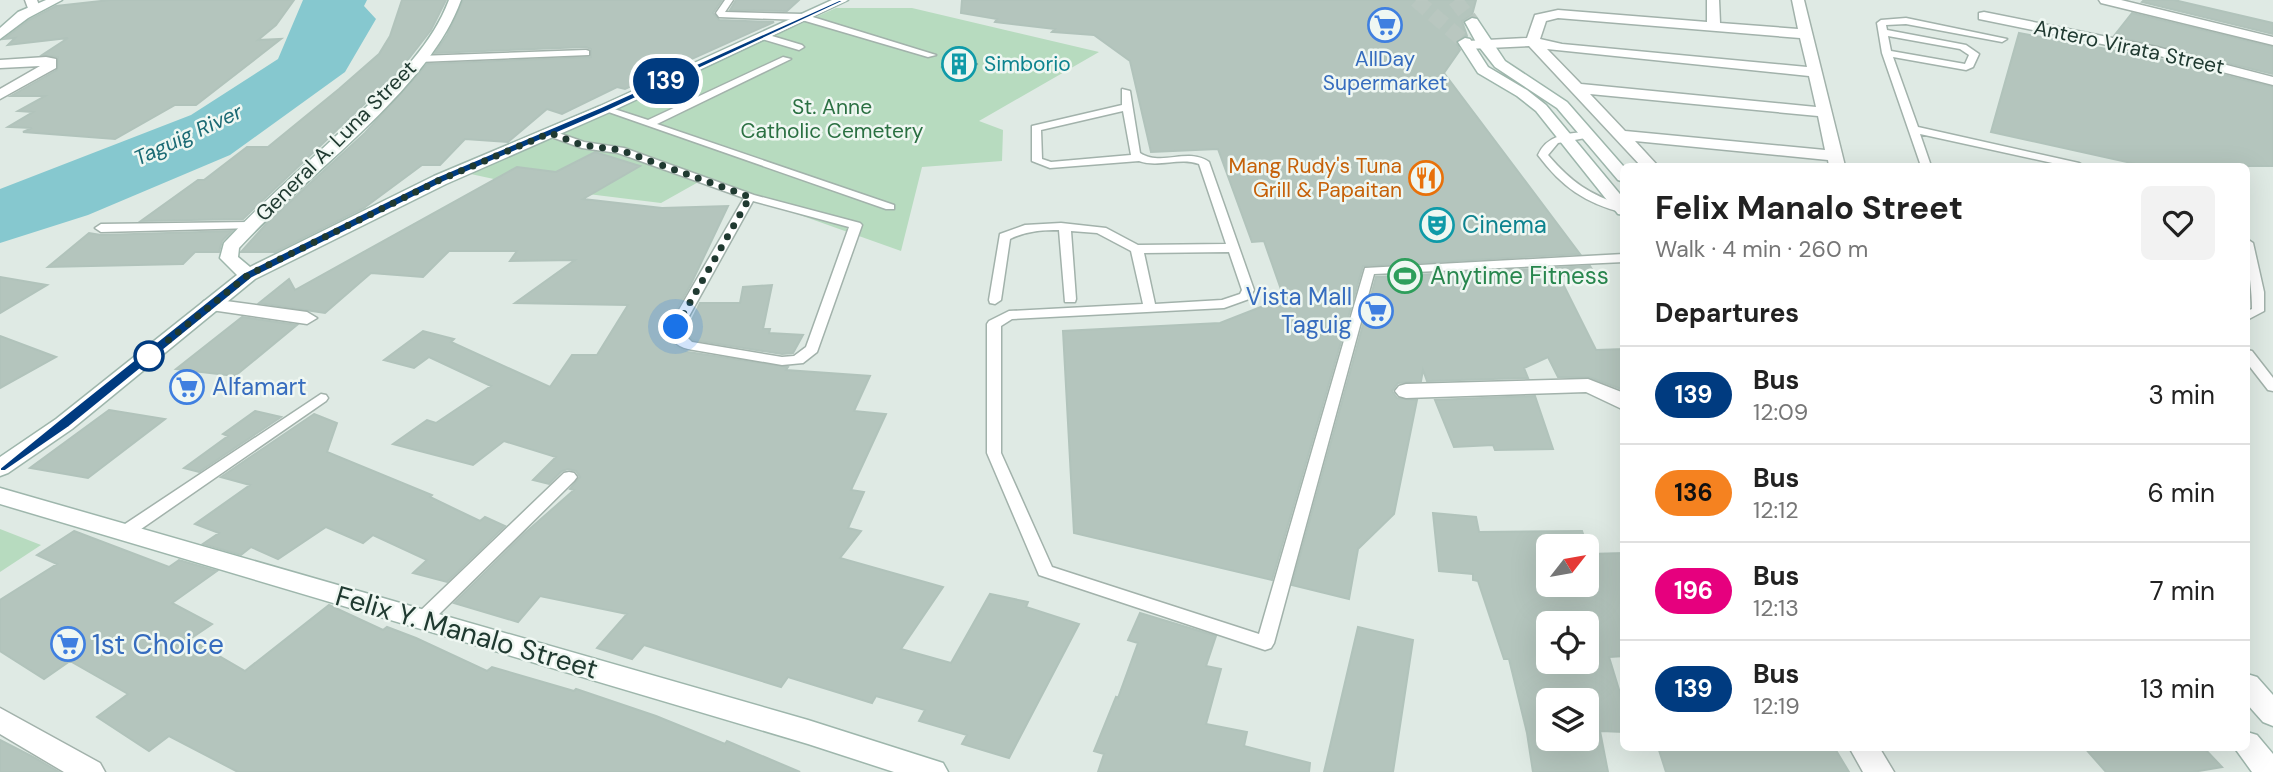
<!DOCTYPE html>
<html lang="en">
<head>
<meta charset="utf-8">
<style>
  :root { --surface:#fff; --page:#f2f2f2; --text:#222; --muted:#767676; --line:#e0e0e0 }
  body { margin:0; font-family:"DM Sans",sans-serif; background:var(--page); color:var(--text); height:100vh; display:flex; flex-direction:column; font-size:26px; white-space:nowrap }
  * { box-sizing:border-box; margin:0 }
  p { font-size:23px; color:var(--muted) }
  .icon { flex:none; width:38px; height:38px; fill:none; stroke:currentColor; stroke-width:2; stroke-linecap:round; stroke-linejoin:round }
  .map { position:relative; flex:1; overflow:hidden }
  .side { position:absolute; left:1620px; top:163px; width:630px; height:588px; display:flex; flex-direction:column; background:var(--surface); border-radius:10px; box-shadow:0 7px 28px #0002 }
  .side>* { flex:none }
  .badge { padding:0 14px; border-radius:23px; font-size:24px; line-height:46px }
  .needle { width:46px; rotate:59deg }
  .tools { position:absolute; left:1536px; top:534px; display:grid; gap:14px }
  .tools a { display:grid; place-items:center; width:63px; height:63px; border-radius:10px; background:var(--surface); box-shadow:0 7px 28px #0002; font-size:35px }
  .you { position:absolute; width:35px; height:35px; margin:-18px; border:5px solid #fff; border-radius:50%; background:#1a73e8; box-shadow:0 0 0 10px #1a73e833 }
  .map>.badge { position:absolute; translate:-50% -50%; box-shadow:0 0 0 4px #fff }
  h2 { padding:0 35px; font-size:26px; line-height:63px }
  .round { display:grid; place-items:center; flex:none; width:74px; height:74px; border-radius:10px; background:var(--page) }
  .head { display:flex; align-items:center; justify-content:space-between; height:119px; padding:0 35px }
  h1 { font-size:33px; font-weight:700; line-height:52px }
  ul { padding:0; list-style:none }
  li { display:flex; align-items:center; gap:21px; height:98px; padding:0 35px; border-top:2px solid var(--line) }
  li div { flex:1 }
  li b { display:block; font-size:26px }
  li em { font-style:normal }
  li .badge { min-width:77px; font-weight:700; text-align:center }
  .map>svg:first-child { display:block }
  .green { fill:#b7dbbf }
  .water { fill:#86c8cf }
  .building { fill:#b4c5bd; stroke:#b1c3bb; stroke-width:2; fill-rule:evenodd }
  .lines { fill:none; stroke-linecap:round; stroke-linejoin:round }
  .secondary-tunnel { stroke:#b9c7c0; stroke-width:15; stroke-dasharray:15 7; stroke-linecap:butt }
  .lane-casing { stroke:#a2b2ab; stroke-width:3 }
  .street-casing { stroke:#a2b2ab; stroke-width:3 }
  .secondary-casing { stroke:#9eb6ac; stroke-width:3 }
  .path { stroke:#7fae9d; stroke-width:2.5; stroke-dasharray:2.5 3.5; stroke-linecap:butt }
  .lane { fill:#fff; fill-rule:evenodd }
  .street { fill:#fff; fill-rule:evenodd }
  .secondary { fill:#fff; fill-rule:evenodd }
  .line { fill:#003b80; stroke:#fff; stroke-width:2 }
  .walk { stroke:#203a31; stroke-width:7; stroke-dasharray:0 12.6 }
  .stop-dot { fill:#fff; stroke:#003b80; stroke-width:3.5 }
  .labels { text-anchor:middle; stroke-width:5; stroke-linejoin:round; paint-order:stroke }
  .far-street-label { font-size:21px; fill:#203a31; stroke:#eff7f2 }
  .far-shop-label { font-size:21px; fill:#366cbe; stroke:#eff7f2 }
  .far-culture-label { font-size:21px; fill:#0d838f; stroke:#eff7f2; text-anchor:start }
  .far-park-label { font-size:21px; fill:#2b7042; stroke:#eff7f2 }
  .far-water-label { font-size:21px; font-style:italic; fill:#1b6a74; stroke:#eff7f2 }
  .far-food-label { font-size:21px; fill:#c56008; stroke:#eff7f2; text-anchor:end }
  .culture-label { font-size:24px; fill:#0d838f; stroke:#eff7f2; text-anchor:start }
  .leisure-label { font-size:24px; fill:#27864d; stroke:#eff7f2; text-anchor:start }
  .shop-label { font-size:24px; fill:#366cbe; stroke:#eff7f2; text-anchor:end }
  .near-street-label { font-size:28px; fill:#203a31; stroke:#eff7f2 }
  .near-shop-label { font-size:28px; fill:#366cbe; stroke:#eff7f2; text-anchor:start }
</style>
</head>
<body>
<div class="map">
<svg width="2273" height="772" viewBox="0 0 2273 772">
  <rect width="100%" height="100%" fill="#dfeae4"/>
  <path class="green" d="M836,8H912L1099,52L979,121L1003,130L1002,161L922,167L901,251L702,180L661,203L531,187L466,173Z
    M0,529L41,545L0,572Z"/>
  <path class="water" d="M303,0H367L364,6L376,19L345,72L230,155L88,215L0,243V189L191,115L278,59Z"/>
  <path class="building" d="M110,0H294L276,25L258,40L281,39L196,105H175L115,139L23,132L32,128L8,127L33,112L18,111L45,96H11L57,70L58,57L42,55L68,38L8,45L15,38L4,39L29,20L56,6Z
    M402,0H446L431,30L399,71L243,219L141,221L198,180H204L247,147H268L339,89L379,54L390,36Z
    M463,0H722L713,13L719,20L774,22L625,89L617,87L562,114L547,109L508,142L465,139L440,165H422L364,208L275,252H241L268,222L365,133L427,64L591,57V49L586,47L435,53L447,35Z
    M736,0H799L787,11L730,10Z
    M962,0H1476L1472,15L1462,21L1467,36L1455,41L1460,50L1444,73L1580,254L1363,266L1272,580L1074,533L1063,331L1220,323L1284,298L1264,241L1252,242L1218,149L1151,152L1130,61L1094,35L1052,32L1055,29L995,22L997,19L961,13Z
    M2144,0H2174L2273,23V34L2142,2Z
    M2132,13L2273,47V74L2114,36Z
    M2019,33L2155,58L2273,87V166H2145L1991,132Z
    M595,152L640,166L583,199L662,208L728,206L691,284L667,326L668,336L675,346L688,352L788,367L786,370L870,376L854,411L886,414L851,490L864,492L848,528L861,531L840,558L943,587L901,649L951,663L990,594L1028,602L1026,607L1079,624L1009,758L962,744L967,735L919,721L925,710L876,696L872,703L788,677L781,687L644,645L632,659L597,648L627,614L540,596L518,622L454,603L525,533L574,490L570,489L580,477L576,471L568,469L562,471L549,484L533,480L556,457L504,441L473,465L393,444L427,420L436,423L491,386L429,357L414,368L384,360L423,331L454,339L451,342L550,387L572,355H597L628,305L515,303L575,260L510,261L517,251H449L423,277L371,273L325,313L259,303L289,279L295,290L517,167L556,172Z
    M232,231L222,241L219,252H195L183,264L48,267L89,233L101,235Z
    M1590,266L1595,274L1559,276L1596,350L1624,349V390L1589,377H1558L1548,357L1524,368L1528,378L1427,381L1423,370L1421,381L1398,383L1392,391L1397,398L1417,400L1394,514L1358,549L1349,599L1292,585L1376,277Z
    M0,277L47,285L0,313Z
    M772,285L763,329H770L769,333L803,335L793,353L782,354L693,340L686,332L700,303H740L743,287Z
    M242,317L297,325L235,376L176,369Z
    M0,336L56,357L0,388Z
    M1535,396L1553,449L1495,450L1493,445L1454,447L1435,400Z
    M109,410L165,419L88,478L30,468Z
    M255,411L281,417L199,472L184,468L228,436L223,434Z
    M314,414L337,423L327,452L432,495L430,497L480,521L485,517L505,526L447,582L413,573L427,560L373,535L363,543L326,527L278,559L251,547L241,555L203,544L219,533L195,524L250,485L221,477Z
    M1433,513L1476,517L1479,532L1582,531L1590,554L1624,553V656L1609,657L1624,706V732L1600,731L1608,772H1533L1527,733L1509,659H1504L1478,581L1473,580V574L1439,571ZM1549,546H1587V584H1549ZM1549,623H1587V662H1549ZM1549,700H1587V738H1549Z
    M74,531L169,567L179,560L217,571L172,603L212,624L190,639L245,671L329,605L383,630L387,627L416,638L487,671L492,667L574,691L576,689L656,716L725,744L727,741L800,772H238L169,736L149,751L97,717L128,694L70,661L44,679L0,651V600L57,564L37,555Z
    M1140,613L1216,636L1206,666L1221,669L1206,724L1247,732L1244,746L1310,763L1309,772H1098L1104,754L1094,751L1116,697L1118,698L1138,643L1128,640Z
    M1358,627L1413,640L1393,772H1324Z
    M0,740L35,758L59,772H0Z
    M1658,747H1834L1849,772H1666Z
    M2084,747H2203L2222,767L2193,772H2106Z"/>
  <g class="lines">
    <path class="secondary-tunnel" d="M1416,0L1465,42
      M1455,0L1472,22"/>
    <g class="lane-casing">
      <path id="lane" d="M725,0H733L725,12L803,14L936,55L928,57L802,20L719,17L716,13Z
        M1906,18L2007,39L2002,42L1906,24L1886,25L1887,30L1966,45L1979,54L1973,67L1966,70L1893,57L1918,127L2079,163L2084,166H2066L1920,134L1931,166H1921L1882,53L1877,23L1881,20ZM1888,36L1960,49L1969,55L1965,64L1891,51Z
        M762,33L802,45L804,47L799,50L759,38V34Z
        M586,50L589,51V55L419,62L414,59L419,56Z
        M783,57L791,59L657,124L894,205V209H886L600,109L605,106L648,120Z
        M1122,89L1130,91L1140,153C1162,167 1188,147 1209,162L1254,290L1249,299L1224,308L1012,319L1001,326V453L1052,567L1259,634L1365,268L1624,254V262L1374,274L1274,643L1271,648L1265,650L1039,575L987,453V324L989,321L1009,311L1143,304L1131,251L1097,233L1071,231L1076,299L1075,302H1065L1059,230C1042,230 1026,231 1010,239L1001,300L995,304L990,303L989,300L1000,234L1025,225L1061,223L1106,228L1138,245L1226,244L1199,164C1179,157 1159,168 1139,161L1050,168L1032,161V126L1122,105ZM1123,111L1131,155L1051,162L1042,159L1041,130ZM1229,252L1242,290L1240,294L1222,300L1155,304L1144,253Z
        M550,130L584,142L624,148L754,195L860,223L862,225L817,352L803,363L782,365L688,349C676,346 669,339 669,327L744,198L618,153L582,148L546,135V131ZM753,201L849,227L806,347L794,356L782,357L692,342L683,333V327Z
        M1587,132L1592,135L1591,137L1558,143L1548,155C1572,183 1589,194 1624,206V213C1585,203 1562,187 1538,155C1547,135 1567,133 1587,132Z
        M250,222L256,226L254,228L101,232L95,228L101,224Z
        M2247,239L2253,243L2264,292V311L2247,320V311L2252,309C2252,286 2247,264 2247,239Z
        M2247,350L2252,351L2273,378V391L2268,390L2247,363Z
        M321,394L326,395L328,398L326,401L131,536H119L117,532L119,528Z
        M569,472L574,473L577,477L574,481L429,624L423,626L417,624L414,619L417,614L564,473Z"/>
    </g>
    <g class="street-casing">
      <path id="street" d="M25,0H37L40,8L39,11H29Z
        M1707,0H1719L1720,23L1798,29L1792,0H1804L1845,166H1829L1828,160L1635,141L1658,166H1641L1529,46L1467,49L1460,45L1467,41L1527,38L1535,15L1558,10L1707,22ZM1558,18L1800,38L1807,67L1562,44L1540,39L1546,21ZM1547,49L1809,76L1816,107L1581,84ZM1590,94L1818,116L1825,150L1625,131Z
        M2099,0H2121L2273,37V45L2101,3Z
        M1984,12L2157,47L2273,77V85L2156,55L1979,19V13Z
        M46,57L56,59V68L0,99V89L40,66L0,68V60Z
        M211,299L307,312L317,318L307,324L204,309L201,305L204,301Z
        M1588,379L1624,393V410L1586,392L1406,398L1399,396L1395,391L1399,386L1406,384Z
        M0,708L100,763L105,772H64L0,734Z
        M1849,747H1879L1894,772H1863Z"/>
    </g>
    <g class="secondary-casing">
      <path id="secondary" d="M46,0H62L28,18L0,39V28L18,12Z
        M449,0H461C429,90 305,176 239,248L238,257L250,267L434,176L600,106L832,0H848L610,112L446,184L255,279L72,429L8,473L0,476V457L56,419L237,275L220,258L224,243C268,196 318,155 364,109C398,77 432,45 449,0Z
        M1472,18L1477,19L1505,61L1567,102L1624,167V182L1618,180L1557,108L1495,67L1477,44L1465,22Z
        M1465,38L1470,39L1488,67L1527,90L1546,105L1624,199V215L1618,214L1536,111L1517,96L1478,73L1458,42Z
        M0,488L808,720L943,763L948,772H894L808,744L0,504Z
        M2247,674L2257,677L2273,695V726L2263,722L2247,704Z
        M2247,732L2257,735L2273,754V772H2252L2234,747H2247Z"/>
    </g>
    <path class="path" d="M961,57L975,60L977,64L960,71L942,67L946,60Z"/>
    <use href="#lane" class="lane"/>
    <use href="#street" class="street"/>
    <use href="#secondary" class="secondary"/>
  </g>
  <path class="line" d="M839,0H846L608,111L444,182L252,278L69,427L5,471H0V468L59,420L243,273L436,177L601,107Z"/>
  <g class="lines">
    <path class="walk" d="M149,356L248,275L440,180L550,133L582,145L620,150L750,197L676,327"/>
  </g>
  <defs>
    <g id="supermarket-ring" transform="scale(1.75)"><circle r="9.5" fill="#eff7f2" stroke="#3f7fe0" stroke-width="1.5"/><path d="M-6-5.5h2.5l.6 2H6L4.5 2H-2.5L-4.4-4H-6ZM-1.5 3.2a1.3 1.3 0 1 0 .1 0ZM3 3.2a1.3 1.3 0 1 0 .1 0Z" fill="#3f7fe0"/></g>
    <g id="building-ring" transform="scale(1.75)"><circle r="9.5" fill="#eff7f2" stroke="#0f9aa8" stroke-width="1.5"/><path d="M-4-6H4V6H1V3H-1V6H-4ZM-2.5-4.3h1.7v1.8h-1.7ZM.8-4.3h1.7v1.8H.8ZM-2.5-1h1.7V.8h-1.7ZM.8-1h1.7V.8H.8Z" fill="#0f9aa8"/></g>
    <g id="restaurant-ring" transform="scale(1.75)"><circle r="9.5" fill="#eff7f2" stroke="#e8710a" stroke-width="1.5"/><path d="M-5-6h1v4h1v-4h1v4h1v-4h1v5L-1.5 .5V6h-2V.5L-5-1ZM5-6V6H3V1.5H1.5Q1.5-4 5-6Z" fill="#e8710a"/></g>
    <g id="theatre-ring" transform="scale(1.75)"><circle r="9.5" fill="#eff7f2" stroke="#0f9aa8" stroke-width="1.5"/><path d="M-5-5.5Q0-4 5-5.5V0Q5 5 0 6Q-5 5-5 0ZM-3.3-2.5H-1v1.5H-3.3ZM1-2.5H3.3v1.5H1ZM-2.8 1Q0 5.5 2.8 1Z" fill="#0f9aa8"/></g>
    <g id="stadium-ring" transform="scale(1.75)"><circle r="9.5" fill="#eff7f2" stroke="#2e9e5b" stroke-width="1.5"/><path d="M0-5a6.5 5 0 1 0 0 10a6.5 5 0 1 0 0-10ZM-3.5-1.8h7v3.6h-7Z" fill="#2e9e5b"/></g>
  </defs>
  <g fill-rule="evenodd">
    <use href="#supermarket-ring" x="1385" y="25"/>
    <use href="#building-ring" x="959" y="64"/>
    <use href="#restaurant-ring" x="1426" y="178"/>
    <use href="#theatre-ring" x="1437" y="225"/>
    <use href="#stadium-ring" x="1405" y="276"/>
    <use href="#supermarket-ring" x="1376" y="311"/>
    <use href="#supermarket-ring" x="187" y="387"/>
    <use href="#supermarket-ring" x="68" y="644"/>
  </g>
  <circle class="stop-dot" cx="149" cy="356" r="14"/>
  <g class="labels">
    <g class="far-street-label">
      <text transform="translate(2129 47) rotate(12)" y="7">Antero Virata Street</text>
      <text transform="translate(336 141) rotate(-45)" y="7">General A. Luna Street</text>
    </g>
    <g class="far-shop-label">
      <text x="1385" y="66">AllDay<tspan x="1385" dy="24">Supermarket</tspan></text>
    </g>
    <g class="far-culture-label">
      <text x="984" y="71">Simborio</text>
    </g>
    <g class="far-park-label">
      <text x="832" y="114">St. Anne<tspan x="832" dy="24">Catholic Cemetery</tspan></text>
    </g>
    <g class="far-water-label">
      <text transform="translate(188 135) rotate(-25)" y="7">Taguig River</text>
    </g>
    <g class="far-food-label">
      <text x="1402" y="173">Mang Rudy's Tuna<tspan x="1402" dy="24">Grill &amp; Papaitan</tspan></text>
    </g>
    <g class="culture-label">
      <text x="1462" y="233">Cinema</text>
    </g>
    <g class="leisure-label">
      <text x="1430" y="284">Anytime Fitness</text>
    </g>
    <g class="shop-label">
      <text x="1352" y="305">Vista Mall<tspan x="1352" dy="28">Taguig</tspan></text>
      <text x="212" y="395" text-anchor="start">Alfamart</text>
    </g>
    <g class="near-street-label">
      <text transform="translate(467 632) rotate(16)" y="10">Felix Y. Manalo Street</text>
    </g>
    <g class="near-shop-label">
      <text x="92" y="654">1st Choice</text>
    </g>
  </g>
</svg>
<div class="tools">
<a><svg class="needle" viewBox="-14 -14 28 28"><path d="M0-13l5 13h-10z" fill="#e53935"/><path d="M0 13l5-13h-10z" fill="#767676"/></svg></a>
<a><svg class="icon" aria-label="locate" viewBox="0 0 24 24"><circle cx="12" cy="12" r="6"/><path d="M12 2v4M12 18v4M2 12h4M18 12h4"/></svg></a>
<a><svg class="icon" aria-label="layers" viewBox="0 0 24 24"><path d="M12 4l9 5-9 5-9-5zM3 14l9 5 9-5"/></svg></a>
</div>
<div class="you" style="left:676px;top:327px"></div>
<b class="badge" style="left:666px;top:81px;background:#003b80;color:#fff">139</b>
<section class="side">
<div class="head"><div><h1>Felix Manalo Street</h1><p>Walk · 4 min · 260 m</p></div><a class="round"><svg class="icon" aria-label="heart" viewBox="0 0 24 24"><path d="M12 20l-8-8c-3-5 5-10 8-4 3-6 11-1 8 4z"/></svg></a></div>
<h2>Departures</h2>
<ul>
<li><span class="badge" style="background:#003b80;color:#fff">139</span><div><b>Bus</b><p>12:09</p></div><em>3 min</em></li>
<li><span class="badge" style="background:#f58220;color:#111">136</span><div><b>Bus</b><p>12:12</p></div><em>6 min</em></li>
<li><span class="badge" style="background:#e6007e;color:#fff">196</span><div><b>Bus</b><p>12:13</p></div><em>7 min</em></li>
<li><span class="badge" style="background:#003b80;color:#fff">139</span><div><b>Bus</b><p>12:19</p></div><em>13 min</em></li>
</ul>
</section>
</div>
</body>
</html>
